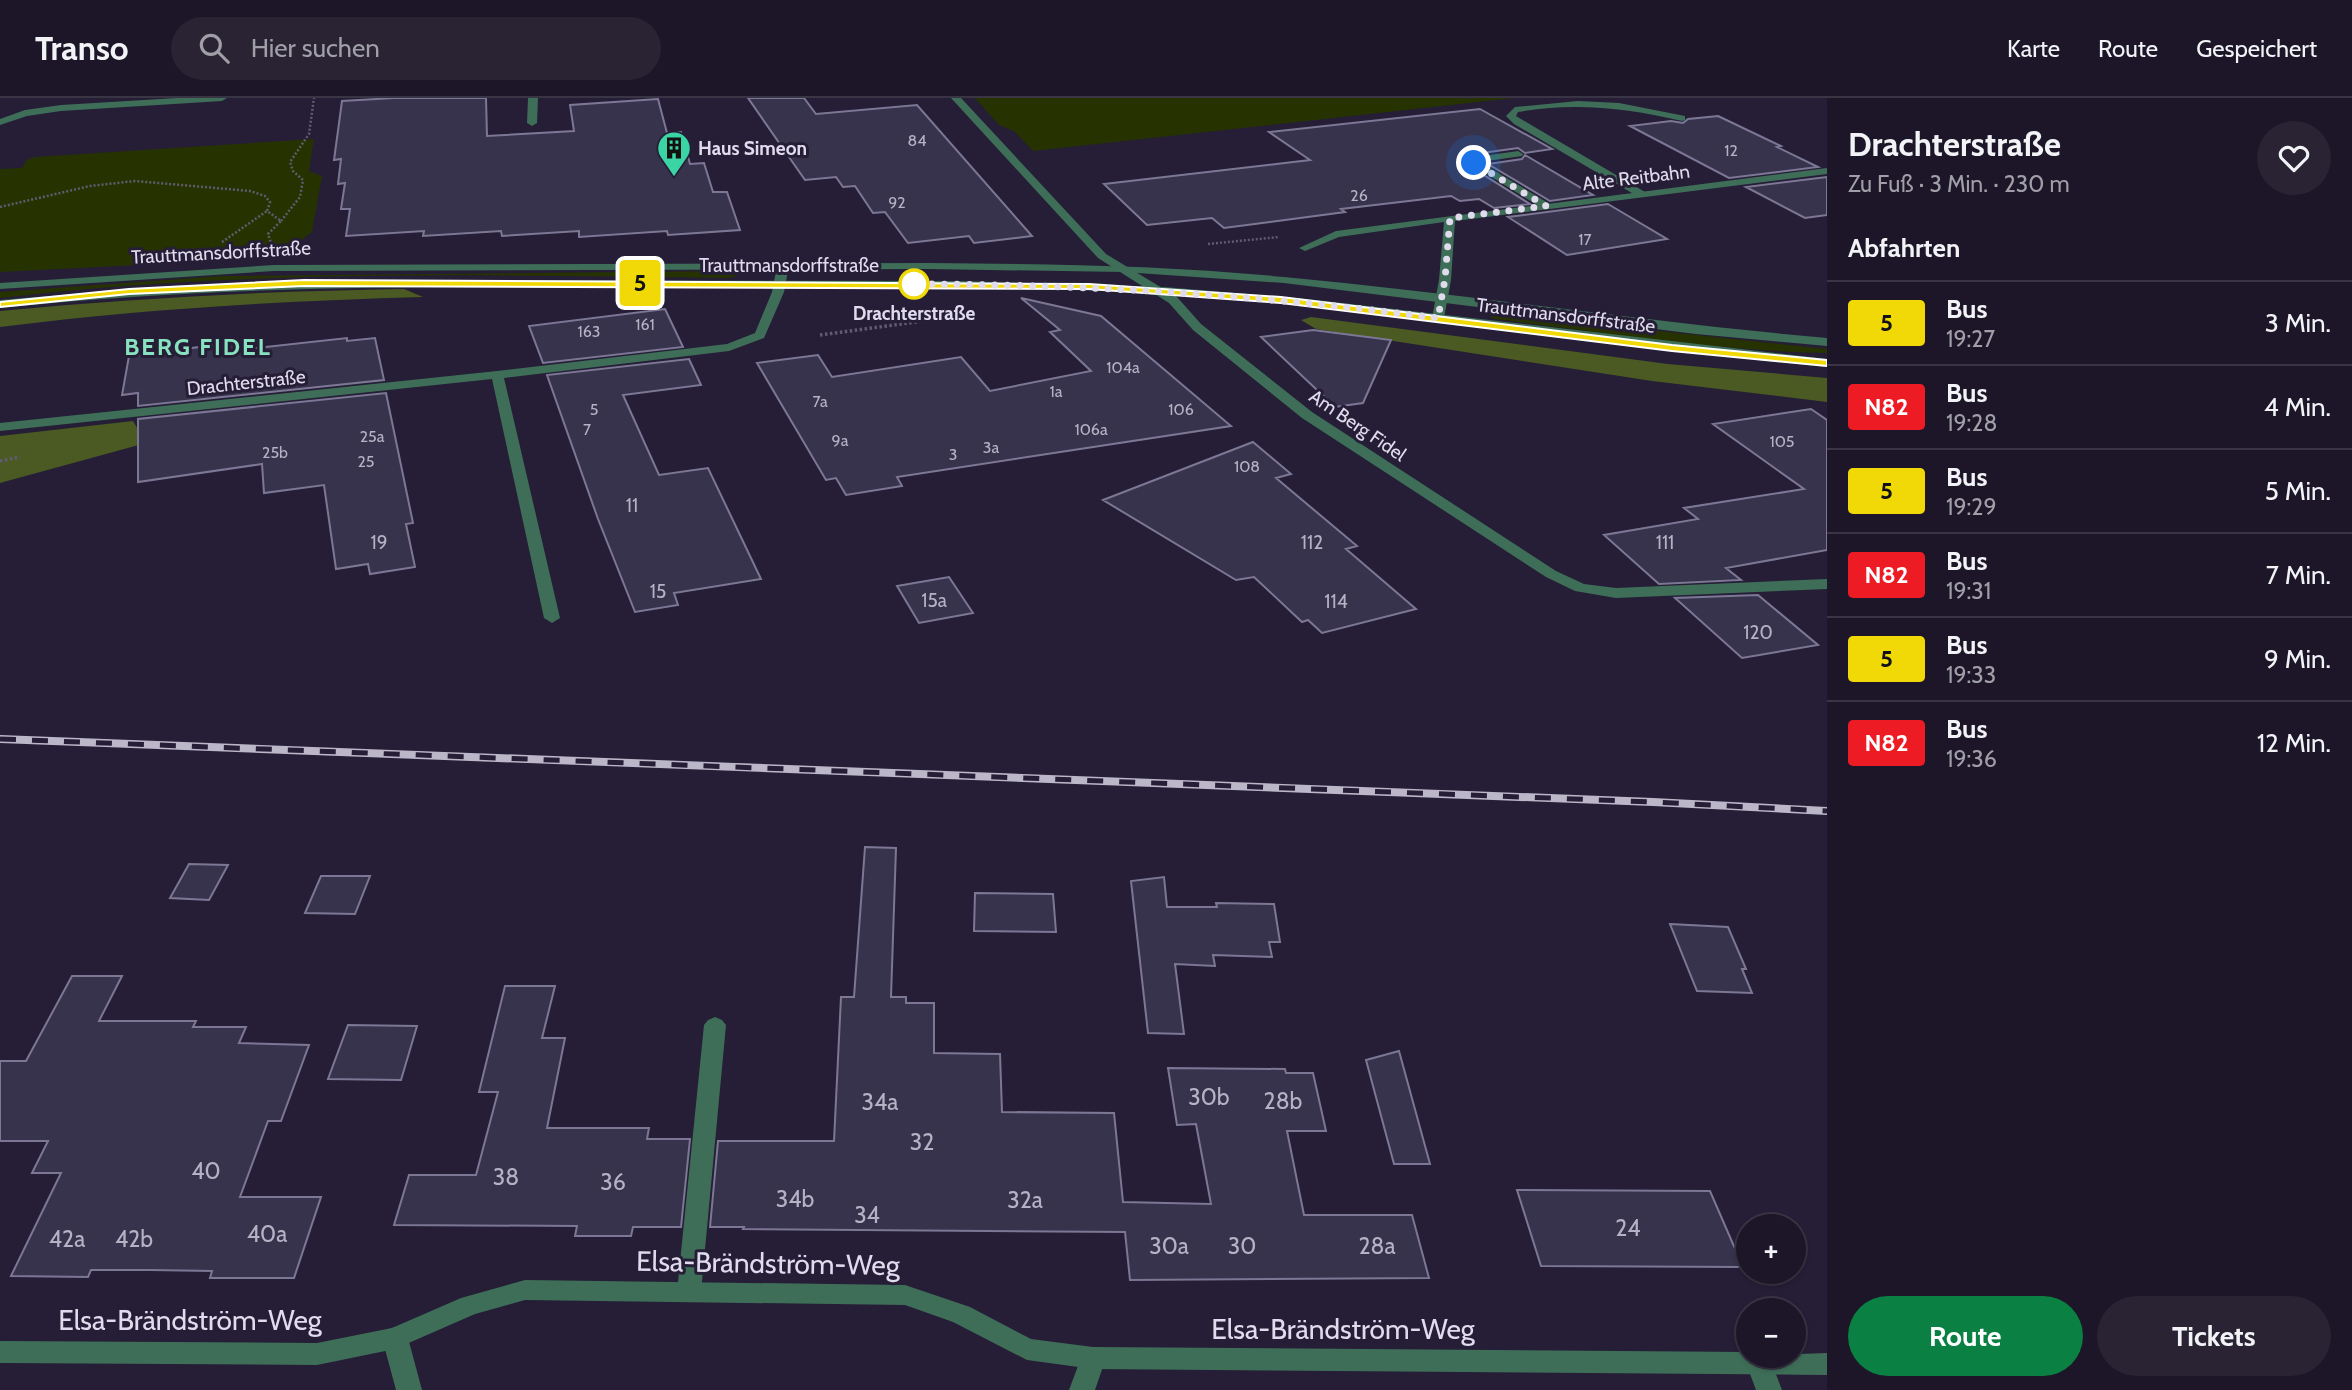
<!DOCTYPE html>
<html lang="de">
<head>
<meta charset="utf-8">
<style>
  :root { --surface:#1c1628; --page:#292334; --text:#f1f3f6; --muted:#a09fa8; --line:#3a3545; --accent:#0b8043 }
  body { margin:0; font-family:Cabin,sans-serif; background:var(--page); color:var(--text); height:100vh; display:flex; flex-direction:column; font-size:26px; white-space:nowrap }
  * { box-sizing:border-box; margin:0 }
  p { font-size:23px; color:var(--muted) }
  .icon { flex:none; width:38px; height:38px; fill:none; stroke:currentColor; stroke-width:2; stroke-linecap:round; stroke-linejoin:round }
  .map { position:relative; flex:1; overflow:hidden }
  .drawer { display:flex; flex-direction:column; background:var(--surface); width:525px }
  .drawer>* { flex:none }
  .badge { padding:0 14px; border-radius:5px; font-size:24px; line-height:46px }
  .tools { position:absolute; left:1736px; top:1116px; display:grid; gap:14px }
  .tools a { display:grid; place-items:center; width:70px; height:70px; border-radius:50%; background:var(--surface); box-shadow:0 2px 5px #0004,0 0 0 2px var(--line); font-size:35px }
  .you { position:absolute; width:35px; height:35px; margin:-18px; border:5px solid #fff; border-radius:50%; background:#1a73e8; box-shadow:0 0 0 10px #1a73e833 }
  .map>.badge { position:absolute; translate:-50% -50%; box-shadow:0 0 0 4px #fff }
  h2 { padding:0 21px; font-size:26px; line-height:63px }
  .round { display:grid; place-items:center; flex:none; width:74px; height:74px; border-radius:37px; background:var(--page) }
  .headline { display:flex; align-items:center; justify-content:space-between; height:119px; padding:0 21px }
  h1 { font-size:33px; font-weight:700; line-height:52px }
  .button { display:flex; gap:14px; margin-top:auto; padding:14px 21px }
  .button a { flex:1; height:80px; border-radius:42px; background:var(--accent); color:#fff; font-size:28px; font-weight:700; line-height:80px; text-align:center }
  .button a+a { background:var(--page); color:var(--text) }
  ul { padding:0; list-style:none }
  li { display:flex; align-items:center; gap:21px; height:84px; padding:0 21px; border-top:2px solid var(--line) }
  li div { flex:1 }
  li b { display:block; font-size:26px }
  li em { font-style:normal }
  li .badge { min-width:77px; font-weight:700; text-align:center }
  header { display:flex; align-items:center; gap:42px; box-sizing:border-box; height:98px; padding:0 35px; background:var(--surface); border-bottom:2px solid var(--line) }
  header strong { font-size:33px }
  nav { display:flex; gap:38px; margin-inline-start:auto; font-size:24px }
  .search { width:490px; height:63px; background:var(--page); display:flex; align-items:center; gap:18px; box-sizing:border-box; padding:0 24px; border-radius:38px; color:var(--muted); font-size:26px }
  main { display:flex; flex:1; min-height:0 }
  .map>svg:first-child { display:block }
  .green { fill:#263300 }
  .forest { fill:#4a5a22 }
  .building { fill:#38334d; stroke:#7c7795; stroke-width:2 }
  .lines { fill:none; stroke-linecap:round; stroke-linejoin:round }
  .path-far1 { stroke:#615b70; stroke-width:2.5; stroke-dasharray:2 2; stroke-linecap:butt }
  .path { stroke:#615b70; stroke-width:3.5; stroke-dasharray:2.5 2.5; stroke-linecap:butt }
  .service { fill:#3e6e58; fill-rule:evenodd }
  .minor { fill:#3e6e58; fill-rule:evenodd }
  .tertiary { fill:#3e6e58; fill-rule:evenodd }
  .rail-casing { stroke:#bbb7c9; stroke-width:8 }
  .rail { stroke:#251e36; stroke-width:5; stroke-dasharray:16; stroke-linecap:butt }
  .line { fill:#f1d907; stroke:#fff; stroke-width:2 }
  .walk { stroke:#e0dced; stroke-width:7; stroke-dasharray:0 12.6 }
  .stop-dot { fill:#fff; stroke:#f1d907; stroke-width:3.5 }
  .labels { text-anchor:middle; stroke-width:6; stroke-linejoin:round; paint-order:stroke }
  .far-number-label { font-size:16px; fill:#b6b2c5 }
  .far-poi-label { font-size:19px; font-weight:bold; fill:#e0dced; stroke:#251e36; text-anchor:start }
  .far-street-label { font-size:19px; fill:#e0dced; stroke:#251e36 }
  .far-stop-label { font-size:19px; font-weight:bold; fill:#e0dced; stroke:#251e36 }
  .number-label { font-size:19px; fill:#b6b2c5 }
  .near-number-label { font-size:23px; fill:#b6b2c5 }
  .far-district-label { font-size:24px; font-weight:bold; letter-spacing:2px; fill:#88e2bf; stroke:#251e36 }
  .near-street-label { font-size:28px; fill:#e0dced; stroke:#251e36 }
</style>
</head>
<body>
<header>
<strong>Transo</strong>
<div class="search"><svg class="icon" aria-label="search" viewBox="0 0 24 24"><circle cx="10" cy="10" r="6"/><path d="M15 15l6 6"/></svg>Hier suchen</div>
<nav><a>Karte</a><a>Route</a><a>Gespeichert</a></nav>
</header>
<main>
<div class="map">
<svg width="1827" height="1292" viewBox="0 0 1827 1292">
  <rect width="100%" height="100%" fill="#251e36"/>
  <path class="green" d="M975,0H1514L1033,53L1014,33L999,27Z
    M314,41L309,73L322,78L312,134L277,160L0,174V71L22,70L27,62L35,59Z
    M729,173L736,178L730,180C486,177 242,171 0,200V194L222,178Z
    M1491,215L1827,251V255C1716,253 1605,235 1495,221L1490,219Z"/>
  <path class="forest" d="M404,191L423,199C281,203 141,211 0,229V213C135,200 269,193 404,191Z
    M1311,219L1668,266L1827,280V304L1652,283L1316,231L1301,222Z
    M133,323L146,345L0,385V338Z"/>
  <path class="building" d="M394,0H486L487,38L574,33L570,7L658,1L667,35L681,34L690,66L704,65L713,94H727L740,132L668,137L667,133L579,139V133L502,138L501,133L423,138L424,133L346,138L350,111H341L345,85L338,86L341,61L334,62L342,3Z
    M748,0H804L816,16L917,7L1032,138L974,145L969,138L908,145L885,114L873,115L855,88L843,89L836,79L805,82Z
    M1480,11L1552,51L1525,55L1518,50L1475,56L1467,63L1468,67L1530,106L1494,110L1479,101L1460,103L1451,98L1341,111L1345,114L1224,130L1212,120L1147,127L1104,86L1310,62L1269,34Z
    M1718,18L1781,48L1777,49L1818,69L1729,80L1630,28L1671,23L1683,25L1688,21Z
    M1525,57L1593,97L1550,103L1488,66L1522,61Z
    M1827,79V117L1805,120L1746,89Z
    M1608,106L1667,141L1567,157L1508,119Z
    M1021,200L1101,218L1231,328L897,379L902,388L846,397L836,380L826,382L757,265L818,257L832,279L961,259L990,293L1091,273L1050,234L1060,232Z
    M665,211L683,249L543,265L529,228Z
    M1313,232L1391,242L1363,305L1335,309L1261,239Z
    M347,240V243L375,240L384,282L138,308V295L122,297L129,258L239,244L238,252Z
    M689,261L701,287L623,297L659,377L708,370L761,481L674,495L678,507L635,514L598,421L547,277Z
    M386,295L413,425L406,426L415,469L370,476L368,466L336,471L324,387L264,395L262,366L138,384V321Z
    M1811,311L1827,322V452L1726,470L1741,482L1659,486L1604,437L1698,421L1684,410L1804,391L1713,326Z
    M1253,344L1291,376L1276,380L1357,448L1346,451L1416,511L1322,535L1308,522L1302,524L1254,479L1236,482L1103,402Z
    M949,479L973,515L919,525L897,488Z
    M1758,497L1818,547L1742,560L1675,500Z
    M865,749L896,750L891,899H906V905H934V955L1000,956L1002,1014L1114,1015L1123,1104L1211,1106L1196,1026L1177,1027L1168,970L1285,971L1286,975H1313L1326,1033H1287L1304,1117H1412L1429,1180L1130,1182L1125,1134L743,1131L744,1129H710L718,1043H834L841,899H854Z
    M189,766L228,767L209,802L170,800Z
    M321,778H370L355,816L305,815Z
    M1164,779L1167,809H1217L1216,805L1274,806L1280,844H1269L1272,859L1213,857L1215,868L1175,866L1184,936L1148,935L1131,783Z
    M975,795L1053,796L1056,834L974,833Z
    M1670,826L1728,829L1746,871H1742L1752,895L1697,893Z
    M72,878H122L99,923H196L193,929H246L239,945L309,947L281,1023H268L240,1099H321L294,1180H210L212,1173L150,1172H91L88,1179L11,1178L61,1075H32L48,1043H0V963H26Z
    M505,888H555L542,940H565L547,1030H649L647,1041H690L681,1129H633L631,1138H575L577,1128L394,1127L409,1077H476L498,994H479Z
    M348,927L417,928L401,982L328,981Z
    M1399,953L1430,1066H1394L1366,962Z
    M1517,1092L1710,1093L1743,1169L1541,1168Z"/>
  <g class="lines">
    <path class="path-far1" d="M0,109L90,88L135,83L250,93L265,98L270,104L267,113L281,123L268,136L271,145
      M281,123L300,99L303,82L293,73L290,64L309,36L314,0
      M222,144L267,113
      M1208,146L1279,139"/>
    <path class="path" d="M820,237L968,217
      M0,363L20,359"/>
    <path class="service" d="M1578,3L1619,5L1685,18V22L1682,23C1627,10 1574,4 1518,14L1516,18L1645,94V98H1637L1514,26L1506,18L1515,9Z
      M1518,53L1523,56L1522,58L1480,64L1550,106V110H1542L1469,65L1475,59Z
      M715,919L722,922L726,927L701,1194L698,1201L689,1204L680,1201L677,1194L704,927L708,922Z
      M395,1229L404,1232L408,1240L422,1292H396L382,1240L386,1232Z
      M1093,1249L1102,1252L1106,1260L1095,1292H1069L1084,1252Z
      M1749,1258H1769L1782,1292H1756L1746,1265Z"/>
    <path class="minor" d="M177,0H227L222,3L61,13L27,18L0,27V21L25,12L61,7Z
      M528,0H538L537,25L532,28L527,25Z
      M951,0H961L1106,156L1177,199L1201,226L1312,314L1556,473L1584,486L1616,490L1827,481V491L1616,500L1575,493L1546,479L1302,320L1193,232L1169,205L1098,160Z
      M1827,70V76L1455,123L1451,182L1444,220L1438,224L1432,220L1439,182L1444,124L1339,139L1305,153L1299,150L1336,133Z
      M783,165L789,168L784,194L764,240L729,253L504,280L560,520L552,525L544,520L492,281L0,333V325L497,273L727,246L755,235L772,194L777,168Z
      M525,1182L905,1187L970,1209L1031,1241L1093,1249L1748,1254V1258L1827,1255V1277L1093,1271L1027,1262L953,1224L905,1207L525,1202L475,1216L395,1251L317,1267L0,1265V1243L317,1245L392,1230L461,1200Z"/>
    <path class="tertiary" d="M929,165C1048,166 1166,167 1284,179C1465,196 1646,224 1827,240V248L1696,236L1284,185L1123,174L929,171L274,173L0,191V185L274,167Z
      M344,182L961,183L1164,189L1307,201L1827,261V269C1628,250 1431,217 1233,201C1052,185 871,191 690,189C459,188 230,186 0,210V202L172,188Z"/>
    <g class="rail-casing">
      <path id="rail" d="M0,641L1653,704L1827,713"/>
    </g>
    <use href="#rail" class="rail"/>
  </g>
  <path class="line" d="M304,182L1089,186L1281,199L1672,247L1827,262V268L1672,253L1281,205L1089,191L304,188L129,196L0,209V204L129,191Z"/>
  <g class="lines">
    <path class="walk" d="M914,186H904C1084,186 1260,197 1438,220L1445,181L1450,120L1546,108L1474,65"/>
  </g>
  <defs>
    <g id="building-pin" transform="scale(1.75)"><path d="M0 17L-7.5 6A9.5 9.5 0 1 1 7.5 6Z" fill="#3bd4a4" stroke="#251e36"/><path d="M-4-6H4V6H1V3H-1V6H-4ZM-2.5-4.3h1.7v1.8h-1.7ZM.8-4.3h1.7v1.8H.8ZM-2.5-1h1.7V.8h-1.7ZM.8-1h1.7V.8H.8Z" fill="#111"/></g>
  </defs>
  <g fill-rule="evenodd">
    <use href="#building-pin" x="674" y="50"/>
  </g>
  <circle class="stop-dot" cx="914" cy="186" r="14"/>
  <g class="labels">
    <g class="far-number-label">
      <text x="917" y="48">84</text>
      <text x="1731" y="58">12</text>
      <text x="1359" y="103">26</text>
      <text x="897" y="110">92</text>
      <text x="1585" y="147">17</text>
      <text x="645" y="232">161</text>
      <text x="589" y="239">163</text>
      <text x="1123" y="275">104a</text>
      <text x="1056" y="299">1a</text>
      <text x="820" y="309">7a</text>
      <text x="594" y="317">5</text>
      <text x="1181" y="317">106</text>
      <text x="587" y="337">7</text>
      <text x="1091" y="337">106a</text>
      <text x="372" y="344">25a</text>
      <text x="840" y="348">9a</text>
      <text x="1782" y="349">105</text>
      <text x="991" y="355">3a</text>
      <text x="275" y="360">25b</text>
      <text x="953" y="362">3</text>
      <text x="366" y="369">25</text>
      <text x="1247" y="374">108</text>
    </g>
    <g class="far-poi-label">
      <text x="698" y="57">Haus Simeon</text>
    </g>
    <g class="far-street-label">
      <text transform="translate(1636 79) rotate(-7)" y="7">Alte Reitbahn</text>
      <text transform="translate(221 154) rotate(-3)" y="7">Trauttmansdorffstraße</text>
      <text x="789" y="174">Trauttmansdorffstraße</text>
      <text transform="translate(1566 217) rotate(7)" y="7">Trauttmansdorffstraße</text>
      <text transform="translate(246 284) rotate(-6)" y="7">Drachterstraße</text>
      <text transform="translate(1358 327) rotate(34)" y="7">Am Berg Fidel</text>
    </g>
    <g class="far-stop-label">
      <text x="914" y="222">Drachterstraße</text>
    </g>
    <g class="number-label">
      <text x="632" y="414">11</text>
      <text x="379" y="451">19</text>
      <text x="1312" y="451">112</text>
      <text x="1665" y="451">111</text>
      <text x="658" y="500">15</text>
      <text x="934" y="509">15a</text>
      <text x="1336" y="510">114</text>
      <text x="1758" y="541">120</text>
    </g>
    <g class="near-number-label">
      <text x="1209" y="1007">30b</text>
      <text x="1283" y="1011">28b</text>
      <text x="880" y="1012">34a</text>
      <text x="922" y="1052">32</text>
      <text x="206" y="1081">40</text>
      <text x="506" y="1087">38</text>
      <text x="613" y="1092">36</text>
      <text x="795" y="1109">34b</text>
      <text x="1025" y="1110">32a</text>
      <text x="867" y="1125">34</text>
      <text x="1628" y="1138">24</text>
      <text x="267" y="1144">40a</text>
      <text x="67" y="1149">42a</text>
      <text x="134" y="1149">42b</text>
      <text x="1169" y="1156">30a</text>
      <text x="1242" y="1156">30</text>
      <text x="1377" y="1156">28a</text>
    </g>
    <g class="far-district-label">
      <text x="198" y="257">BERG FIDEL</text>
    </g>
    <g class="near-street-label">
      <text transform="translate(768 1165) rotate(1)" y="10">Elsa-Brändström-Weg</text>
      <text x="190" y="1232">Elsa-Brändström-Weg</text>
      <text x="1343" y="1241">Elsa-Brändström-Weg</text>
    </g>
  </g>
</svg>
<div class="tools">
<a>+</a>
<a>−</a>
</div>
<div class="you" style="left:1474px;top:65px"></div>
<b class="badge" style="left:640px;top:185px;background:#f1d907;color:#111">5</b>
</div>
<section class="drawer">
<div class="headline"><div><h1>Drachterstraße</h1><p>Zu Fuß · 3 Min. · 230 m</p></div><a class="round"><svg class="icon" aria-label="heart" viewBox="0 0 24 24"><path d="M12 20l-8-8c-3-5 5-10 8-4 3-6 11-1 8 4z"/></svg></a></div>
<h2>Abfahrten</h2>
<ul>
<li><span class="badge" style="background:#f1d907;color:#111">5</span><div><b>Bus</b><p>19:27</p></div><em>3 Min.</em></li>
<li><span class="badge" style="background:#ed1c24;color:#fff">N82</span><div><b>Bus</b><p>19:28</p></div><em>4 Min.</em></li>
<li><span class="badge" style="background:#f1d907;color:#111">5</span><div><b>Bus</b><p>19:29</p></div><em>5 Min.</em></li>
<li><span class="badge" style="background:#ed1c24;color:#fff">N82</span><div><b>Bus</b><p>19:31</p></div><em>7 Min.</em></li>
<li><span class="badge" style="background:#f1d907;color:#111">5</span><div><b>Bus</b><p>19:33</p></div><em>9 Min.</em></li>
<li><span class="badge" style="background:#ed1c24;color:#fff">N82</span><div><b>Bus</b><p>19:36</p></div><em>12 Min.</em></li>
</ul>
<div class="button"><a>Route</a><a>Tickets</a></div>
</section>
</main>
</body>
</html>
